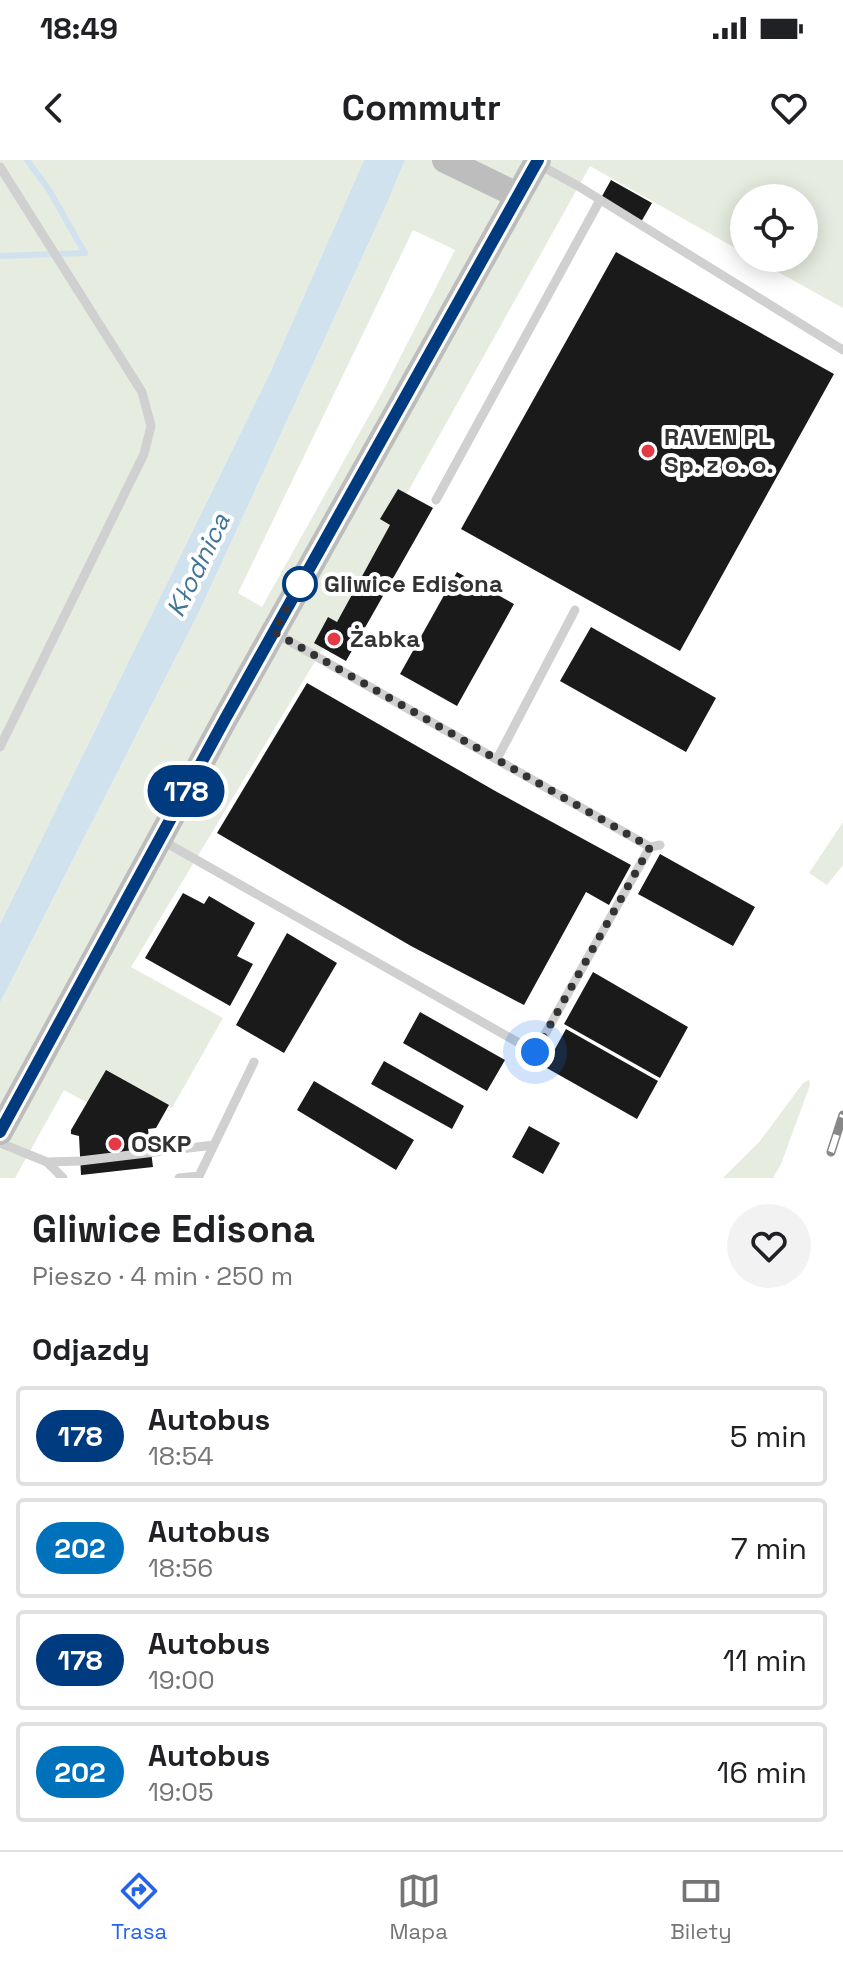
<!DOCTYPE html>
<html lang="pl">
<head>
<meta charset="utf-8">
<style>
  :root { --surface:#fff; --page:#f2f2f2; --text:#202124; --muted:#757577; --line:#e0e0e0; --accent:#2563eb }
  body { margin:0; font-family:"Space Grotesk",sans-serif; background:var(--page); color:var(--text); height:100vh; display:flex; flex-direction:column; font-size:30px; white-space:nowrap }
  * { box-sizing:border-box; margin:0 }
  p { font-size:26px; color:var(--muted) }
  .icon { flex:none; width:44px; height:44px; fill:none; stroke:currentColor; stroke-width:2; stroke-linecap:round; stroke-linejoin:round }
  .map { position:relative; height:1018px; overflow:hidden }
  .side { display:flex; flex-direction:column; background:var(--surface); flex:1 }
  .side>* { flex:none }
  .badge { padding:0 16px; border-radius:26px; font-size:28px; line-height:52px }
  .fabs { position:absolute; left:730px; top:24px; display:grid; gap:16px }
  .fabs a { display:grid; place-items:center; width:88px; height:88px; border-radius:50%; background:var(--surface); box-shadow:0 4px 20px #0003; font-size:40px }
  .you { position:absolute; width:40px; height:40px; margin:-20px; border:6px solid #fff; border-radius:50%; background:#1a73e8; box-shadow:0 0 0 12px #1a73e833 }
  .map>.badge { position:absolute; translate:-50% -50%; box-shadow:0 0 0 4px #fff }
  h2 { padding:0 32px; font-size:30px; line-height:72px }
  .round { display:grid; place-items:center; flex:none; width:84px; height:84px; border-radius:42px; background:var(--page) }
  .head { display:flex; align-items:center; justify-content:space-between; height:136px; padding:0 32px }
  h1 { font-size:38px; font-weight:800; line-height:60px }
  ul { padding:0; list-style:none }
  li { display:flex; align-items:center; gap:24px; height:100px; margin:0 16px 12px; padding:0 16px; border:4px solid var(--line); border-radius:8px }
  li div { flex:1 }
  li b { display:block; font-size:30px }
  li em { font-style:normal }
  li .badge { min-width:88px; font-weight:700; text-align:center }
  .status { display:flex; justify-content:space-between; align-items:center; height:56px; padding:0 40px; background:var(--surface); direction:ltr }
  .status svg { height:22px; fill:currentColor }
  header { display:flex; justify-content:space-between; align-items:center; height:104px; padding:0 32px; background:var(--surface); font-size:36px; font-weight:800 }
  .dock { display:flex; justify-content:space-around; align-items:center; height:112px; border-top:2px solid var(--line); background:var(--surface); font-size:22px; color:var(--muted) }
  .dock a { display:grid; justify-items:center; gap:4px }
  .dock .current { color:var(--accent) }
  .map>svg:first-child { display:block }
  .green { fill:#e6ecdf; fill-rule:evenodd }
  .water { fill:#cfe2ee }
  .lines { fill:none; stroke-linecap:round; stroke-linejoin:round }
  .stream { stroke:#cfe2ee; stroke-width:6 }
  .building { fill:#1a1a1a }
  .lane { stroke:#d0d0d0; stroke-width:9 }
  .secondary { stroke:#bdbdbd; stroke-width:26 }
  .rail-casing { stroke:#888; stroke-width:9 }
  .rail { stroke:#fff; stroke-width:6; stroke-dasharray:18; stroke-linecap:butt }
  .line-casing { stroke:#fff; stroke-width:18 }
  .line { stroke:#003b80; stroke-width:12 }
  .walk { stroke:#333; stroke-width:8; stroke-dasharray:0 14.4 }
  .poi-dot { fill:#e63946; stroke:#fff; stroke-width:3 }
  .stop-dot { fill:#fff; stroke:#003b80; stroke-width:4 }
  .labels { text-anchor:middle; stroke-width:8; stroke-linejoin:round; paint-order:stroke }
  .poi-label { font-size:24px; font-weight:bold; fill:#333; stroke:#fff; text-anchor:start }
  .stop-label { font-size:24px; font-weight:bold; fill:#333; stroke:#fff; text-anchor:start }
  .water-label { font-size:26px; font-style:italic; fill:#3f7597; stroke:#fff }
</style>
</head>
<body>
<div class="status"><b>18:49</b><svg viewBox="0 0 49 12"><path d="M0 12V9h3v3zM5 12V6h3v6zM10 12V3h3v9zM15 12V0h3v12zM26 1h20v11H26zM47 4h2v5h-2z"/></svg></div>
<header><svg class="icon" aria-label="back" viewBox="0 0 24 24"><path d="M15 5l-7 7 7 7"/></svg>Commutr<svg class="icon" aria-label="heart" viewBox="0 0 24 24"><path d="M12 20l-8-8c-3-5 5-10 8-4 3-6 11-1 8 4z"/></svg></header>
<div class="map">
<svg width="843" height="1018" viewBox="0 0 843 1018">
  <rect width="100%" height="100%" fill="#fff"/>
  <path class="green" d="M0,0H364L269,215L0,764Z
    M405,0H843V148L753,98H804V38H744V93L590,6L406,335L398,329L381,359L390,365L337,462L328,457L314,482L323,488L131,807L223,858L172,948L106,911L88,943L64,930L15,1018H0V843L200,450L388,41ZM413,70L455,90L383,231L262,447L238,433Z
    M843,662V705L827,725L809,713Z
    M809,920L810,925L781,1004L773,1018H723L760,981L803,923Z"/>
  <path class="water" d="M364,0H405L388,41L200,450L0,843V764L269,215Z"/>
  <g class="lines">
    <path class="stream" d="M0,96L85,93L49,30L27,0"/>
  </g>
  <path class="building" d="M611,20L652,43L641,62L601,38Z
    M616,92L834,214L680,491L461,369Z
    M398,329L433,348L346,501L314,483L328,457L337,462L390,365L380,359Z
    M457,412L514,444L457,546L400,514Z
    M591,467L716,538L686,592L560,521Z
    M307,523L497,632L631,705L609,745L586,732L524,845L411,786L217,673Z
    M660,694L755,747L733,786L638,734Z
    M183,733L204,744L209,736L255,763L237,796L253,804L230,846L145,798Z
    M287,773L337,803L284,893L236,865Z
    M593,812L688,867L660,918L564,864Z
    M420,852L505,900L487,931L403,883Z
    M566,869L658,921L637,959L545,907Z
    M384,901L464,946L452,969L371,924Z
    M106,910L169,945L156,968L148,969L153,1007L81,1015L79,976L71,974V970Z
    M314,921L414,980L396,1010L297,950Z
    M529,966L560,983L543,1014L512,997Z"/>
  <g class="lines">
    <path class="lane" d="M538,4L578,26L843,190
      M0,7L142,232L151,266L144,294L0,587
      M436,340L600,40
      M277,474L650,687L660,685
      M497,599L575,450
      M163,681L535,892L650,687
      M0,983L47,1002L63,1018
      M47,1002L80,1001L214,985
      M179,1018L199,1016L254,902"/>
    <path class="secondary" d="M445,0L517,35
      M0,972L225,559L538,0"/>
    <g class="rail-casing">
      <path id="rail" d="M831,992L843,955"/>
    </g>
    <use href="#rail" class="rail"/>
  </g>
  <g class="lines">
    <g class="line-casing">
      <path id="line" d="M0,972L225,559L538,0"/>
    </g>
    <use href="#line" class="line"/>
    <path class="walk" d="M300,424L274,472L650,687L535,892"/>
  </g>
  <g class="poi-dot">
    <circle cx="648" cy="291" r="8"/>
    <circle cx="334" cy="479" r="8"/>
    <circle cx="115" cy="984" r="8"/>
  </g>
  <circle class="stop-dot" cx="300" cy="424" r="16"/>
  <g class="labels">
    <g class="poi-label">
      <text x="664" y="285">RAVEN PL<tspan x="664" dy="28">Sp. z o. o.</tspan></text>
      <text x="350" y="487">Żabka</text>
      <text x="131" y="992">OSKP</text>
    </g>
    <g class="stop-label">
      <text x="324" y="432">Gliwice Edisona</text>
    </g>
    <g class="water-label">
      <text transform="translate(198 405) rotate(-64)" y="9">Kłodnica</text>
    </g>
  </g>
</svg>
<div class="fabs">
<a><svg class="icon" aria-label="locate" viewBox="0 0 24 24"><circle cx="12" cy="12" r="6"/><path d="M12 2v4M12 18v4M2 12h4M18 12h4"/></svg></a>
</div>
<div class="you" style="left:535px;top:892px"></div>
<b class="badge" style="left:186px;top:631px;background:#003b80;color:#fff">178</b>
</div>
<section class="side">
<div class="head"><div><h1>Gliwice Edisona</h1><p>Pieszo · 4 min · 250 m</p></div><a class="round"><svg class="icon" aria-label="heart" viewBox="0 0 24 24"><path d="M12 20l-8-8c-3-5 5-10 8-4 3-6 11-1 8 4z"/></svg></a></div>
<h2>Odjazdy</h2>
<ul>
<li><span class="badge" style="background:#003b80;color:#fff">178</span><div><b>Autobus</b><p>18:54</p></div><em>5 min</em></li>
<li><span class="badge" style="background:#0072bc;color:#fff">202</span><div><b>Autobus</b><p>18:56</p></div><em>7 min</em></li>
<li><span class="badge" style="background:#003b80;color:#fff">178</span><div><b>Autobus</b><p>19:00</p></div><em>11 min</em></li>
<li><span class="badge" style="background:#0072bc;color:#fff">202</span><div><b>Autobus</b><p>19:05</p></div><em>16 min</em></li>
</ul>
</section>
<nav class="dock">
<a class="current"><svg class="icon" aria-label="directions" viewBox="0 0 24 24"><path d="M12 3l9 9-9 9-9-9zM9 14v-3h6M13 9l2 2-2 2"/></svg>Trasa</a>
<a><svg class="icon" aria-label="map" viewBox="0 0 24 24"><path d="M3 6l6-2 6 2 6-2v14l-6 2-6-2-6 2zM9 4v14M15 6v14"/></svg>Mapa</a>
<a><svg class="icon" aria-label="tickets" viewBox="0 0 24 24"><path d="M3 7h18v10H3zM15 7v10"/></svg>Bilety</a>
</nav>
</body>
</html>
